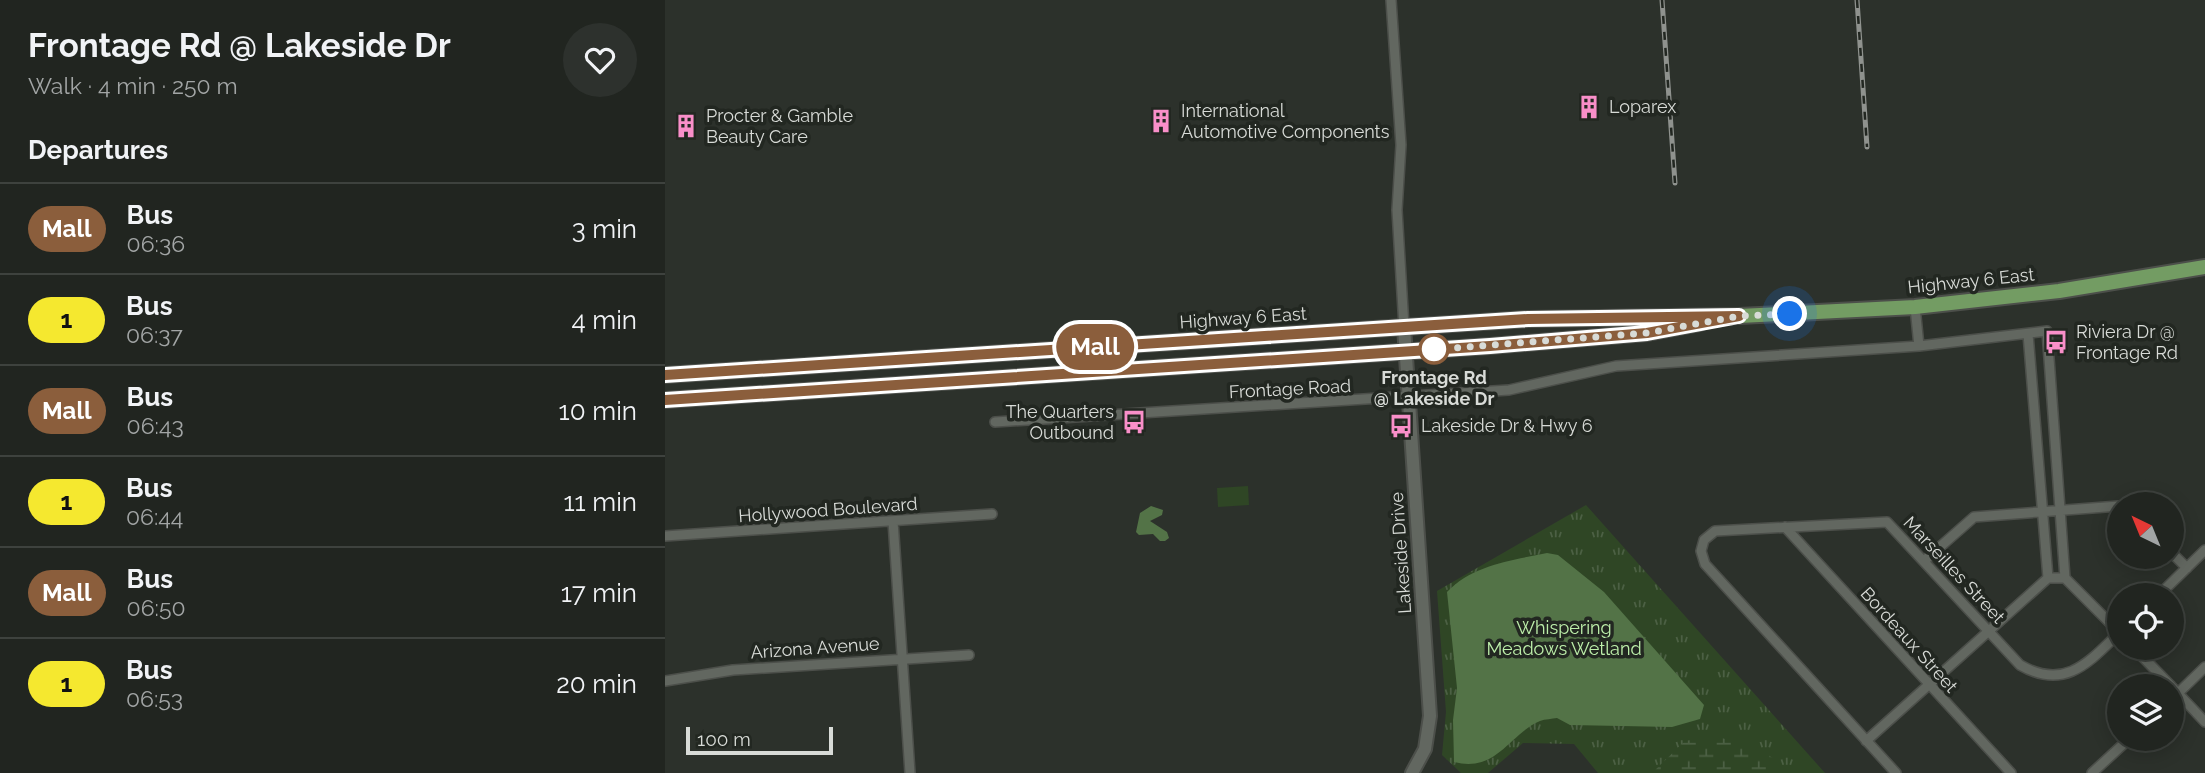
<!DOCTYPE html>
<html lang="en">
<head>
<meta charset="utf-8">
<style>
  :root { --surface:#212520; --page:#2d312d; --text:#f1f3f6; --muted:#a2a5a5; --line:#3e423e }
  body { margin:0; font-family:Raleway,sans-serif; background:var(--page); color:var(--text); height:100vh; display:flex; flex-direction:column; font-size:26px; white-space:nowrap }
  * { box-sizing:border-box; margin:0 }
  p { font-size:23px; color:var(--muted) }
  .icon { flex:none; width:38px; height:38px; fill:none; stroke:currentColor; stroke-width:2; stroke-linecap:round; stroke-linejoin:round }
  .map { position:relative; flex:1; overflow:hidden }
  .drawer { display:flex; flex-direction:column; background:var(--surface); width:665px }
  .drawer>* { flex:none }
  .badge { padding:0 14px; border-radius:23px; font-size:24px; line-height:46px }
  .needle { width:46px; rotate:317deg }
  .controls { position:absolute; left:1442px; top:492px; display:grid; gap:14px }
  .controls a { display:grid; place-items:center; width:77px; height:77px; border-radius:50%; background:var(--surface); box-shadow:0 4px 18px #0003,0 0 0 2px var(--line); font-size:35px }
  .scale { position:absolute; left:21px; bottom:18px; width:147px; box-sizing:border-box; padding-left:7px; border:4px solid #d8dbd7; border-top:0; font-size:19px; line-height:24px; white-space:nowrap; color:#d8dbd7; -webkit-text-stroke:5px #222721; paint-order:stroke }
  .you { position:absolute; width:35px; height:35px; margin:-18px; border:5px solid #fff; border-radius:50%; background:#1a73e8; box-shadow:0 0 0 10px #1a73e833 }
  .map>.badge { position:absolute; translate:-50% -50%; box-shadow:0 0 0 4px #fff }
  h2 { padding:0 28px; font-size:26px; line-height:63px }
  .round { display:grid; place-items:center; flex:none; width:74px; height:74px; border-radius:37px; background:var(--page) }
  .overview { display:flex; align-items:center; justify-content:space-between; height:119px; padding:0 28px }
  h1 { font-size:33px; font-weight:700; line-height:52px }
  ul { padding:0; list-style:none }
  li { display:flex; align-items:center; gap:21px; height:91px; padding:0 28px; border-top:2px solid var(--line) }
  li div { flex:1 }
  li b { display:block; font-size:26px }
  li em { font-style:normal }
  li .badge { min-width:77px; font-weight:700; text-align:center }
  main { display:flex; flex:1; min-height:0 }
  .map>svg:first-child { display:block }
  .grass { fill:url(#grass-tufts) }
  .wetland { fill:url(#wetland-marsh) }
  .pitch { fill:#2f4625 }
  .water { fill:#537347 }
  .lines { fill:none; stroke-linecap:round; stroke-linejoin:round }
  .street-casing { stroke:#4c4f4a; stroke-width:12 }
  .secondary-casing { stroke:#4c4f4a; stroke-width:16 }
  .primary-casing { stroke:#4c4f4a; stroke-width:18 }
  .street { stroke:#626760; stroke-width:9 }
  .secondary { stroke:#626760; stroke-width:12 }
  .primary { stroke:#739c63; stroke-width:14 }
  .rail-casing { stroke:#8f928e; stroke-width:5 }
  .rail { stroke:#222721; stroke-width:2.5; stroke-dasharray:8; stroke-linecap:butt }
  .line-casing { stroke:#fff; stroke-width:16 }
  .line { stroke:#8b5e3c; stroke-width:10 }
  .walk { stroke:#d8dbd7; stroke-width:7; stroke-dasharray:0 12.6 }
  .stop-dot { fill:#fff; stroke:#8b5e3c; stroke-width:3.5 }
  .labels { text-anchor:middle; stroke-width:7; stroke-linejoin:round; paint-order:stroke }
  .poi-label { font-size:18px; fill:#d8dbd7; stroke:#222721; text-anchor:start }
  .street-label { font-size:18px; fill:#d8dbd7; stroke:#222721 }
  .stop-label { font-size:18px; font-weight:bold; fill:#d8dbd7; stroke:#222721 }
  .park-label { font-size:18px; fill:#bdefaa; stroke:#222721 }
</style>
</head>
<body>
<main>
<section class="drawer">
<div class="overview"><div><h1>Frontage Rd @ Lakeside Dr</h1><p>Walk · 4 min · 250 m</p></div><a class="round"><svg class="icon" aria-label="heart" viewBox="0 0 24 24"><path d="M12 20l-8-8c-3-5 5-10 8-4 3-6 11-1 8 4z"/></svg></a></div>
<h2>Departures</h2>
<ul>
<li><span class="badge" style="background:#8b5e3c;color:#fff">Mall</span><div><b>Bus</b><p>06:36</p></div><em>3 min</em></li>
<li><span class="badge" style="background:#f5e82f;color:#111">1</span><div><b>Bus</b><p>06:37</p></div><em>4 min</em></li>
<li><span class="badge" style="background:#8b5e3c;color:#fff">Mall</span><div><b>Bus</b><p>06:43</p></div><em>10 min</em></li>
<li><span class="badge" style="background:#f5e82f;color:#111">1</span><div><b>Bus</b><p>06:44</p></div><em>11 min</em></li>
<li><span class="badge" style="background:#8b5e3c;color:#fff">Mall</span><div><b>Bus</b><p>06:50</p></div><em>17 min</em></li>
<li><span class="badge" style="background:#f5e82f;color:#111">1</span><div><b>Bus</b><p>06:53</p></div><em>20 min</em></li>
</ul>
</section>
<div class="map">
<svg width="1540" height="773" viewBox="0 0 1540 773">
  <defs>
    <pattern id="grass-tufts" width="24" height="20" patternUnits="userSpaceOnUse" patternTransform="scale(1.75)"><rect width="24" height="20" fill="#2f4625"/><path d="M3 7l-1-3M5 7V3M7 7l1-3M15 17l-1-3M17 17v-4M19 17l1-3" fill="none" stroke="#4c6044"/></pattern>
    <pattern id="wetland-marsh" width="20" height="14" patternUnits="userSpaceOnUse" patternTransform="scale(1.75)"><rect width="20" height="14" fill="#2f4625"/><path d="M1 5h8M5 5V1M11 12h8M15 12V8" fill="none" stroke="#4c6044"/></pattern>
  </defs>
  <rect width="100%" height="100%" fill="#2c312b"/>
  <path class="grass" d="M921,505L1160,773H933L909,744L858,743L823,773H796L777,755L781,712L772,591Z"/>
  <path class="wetland" d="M1050,736C1076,744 1107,750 1124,773H987L1020,741Z"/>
  <path class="pitch" d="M583,486L584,505L553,507L552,488Z"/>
  <path class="water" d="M486,506L498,510L497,515L485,521L502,532L504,538L500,541H495L488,534L474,535L471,532L475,513Z
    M882,553L893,555L939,592L1039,705L1035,719L1007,727L905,725L892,718C887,719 880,719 875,721C844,734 832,773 789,762L788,720L792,688L782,592C807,565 848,560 882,553Z"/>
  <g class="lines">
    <g class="street-casing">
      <path id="street" d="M726,0L736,145L732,210L739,327
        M1250,307L1254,346
        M1363,334L1383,578
        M330,422L844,390L951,366L1254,346L1382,331L1400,578
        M228,521L245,773
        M1120,527L1346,773
        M0,536L327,514
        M1507,553L1522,568
        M1260,560L1309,517L1454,506
        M1400,578L1454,632
        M1494,595L1540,550
        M1469,648L1506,686
        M0,681L68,670L304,655
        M1507,687L1540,722
        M1507,699L1540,667
        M1201,741L1383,578H1400
        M1231,773L1040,564L1036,551L1039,540L1050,531L1222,522L1355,665C1400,691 1424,662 1454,633
        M1427,773L1465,738"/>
    </g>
    <g class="secondary-casing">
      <path id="secondary" d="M739,327L765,716L760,749L747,773"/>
    </g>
    <g class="primary-casing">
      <path id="primary" d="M0,375L863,319L1074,316L1250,307L1394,291L1540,267
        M0,400L825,346L982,333L1035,323"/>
    </g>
    <use href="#street" class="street"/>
    <use href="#secondary" class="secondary"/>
    <use href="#primary" class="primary"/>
    <g class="rail-casing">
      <path id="rail" d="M997,0L1010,183
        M1192,0L1202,147"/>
    </g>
    <use href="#rail" class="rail"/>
  </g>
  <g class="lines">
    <g class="line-casing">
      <path id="line" d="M0,375L863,319L1074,316L982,333L825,346L0,400"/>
    </g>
    <use href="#line" class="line"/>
    <path class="walk" d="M769,349L762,350L982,333L1074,316L1125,314"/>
  </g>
  <defs>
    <g id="building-bare" transform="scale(1.89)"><path d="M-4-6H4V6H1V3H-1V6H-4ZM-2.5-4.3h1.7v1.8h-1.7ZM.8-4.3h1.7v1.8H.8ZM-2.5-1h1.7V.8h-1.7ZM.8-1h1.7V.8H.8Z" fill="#f98fc9" stroke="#222721" stroke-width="2.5" paint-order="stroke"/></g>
    <g id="bus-bare" transform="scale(1.89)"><path d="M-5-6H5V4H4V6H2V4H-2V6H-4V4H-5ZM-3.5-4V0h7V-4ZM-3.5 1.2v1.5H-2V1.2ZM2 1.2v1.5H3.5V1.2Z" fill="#f98fc9" stroke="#222721" stroke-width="2.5" paint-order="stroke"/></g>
  </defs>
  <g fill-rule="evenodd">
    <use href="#building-bare" x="924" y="107"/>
    <use href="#building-bare" x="496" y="121"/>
    <use href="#building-bare" x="21" y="126"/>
    <use href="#bus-bare" x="1391" y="342"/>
    <use href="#bus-bare" x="469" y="422"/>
    <use href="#bus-bare" x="736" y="426"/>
  </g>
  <circle class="stop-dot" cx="769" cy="349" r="14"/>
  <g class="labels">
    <g class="poi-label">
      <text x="944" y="113">Loparex</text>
      <text x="516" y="117">International<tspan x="516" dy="21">Automotive Components</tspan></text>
      <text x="41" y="122">Procter &amp; Gamble<tspan x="41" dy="21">Beauty Care</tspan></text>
      <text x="1411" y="338">Riviera Dr @<tspan x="1411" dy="21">Frontage Rd</tspan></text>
      <text x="449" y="418" text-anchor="end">The Quarters<tspan x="449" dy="21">Outbound</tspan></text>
      <text x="756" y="432">Lakeside Dr &amp; Hwy 6</text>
    </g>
    <g class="street-label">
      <text transform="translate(1306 281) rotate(-6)" y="6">Highway 6 East</text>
      <text transform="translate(578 318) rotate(-4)" y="6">Highway 6 East</text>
      <text transform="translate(625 389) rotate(-3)" y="6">Frontage Road</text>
      <text transform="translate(163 510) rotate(-4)" y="6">Hollywood Boulevard</text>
      <text transform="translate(736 553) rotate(-94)" y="6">Lakeside Drive</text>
      <text transform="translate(1289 570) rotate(47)" y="6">Marseilles Street</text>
      <text transform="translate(1244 640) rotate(48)" y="6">Bordeaux Street</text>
      <text transform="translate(150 648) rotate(-4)" y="6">Arizona Avenue</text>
    </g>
    <g class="stop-label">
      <text x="769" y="384">Frontage Rd<tspan x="769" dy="21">@ Lakeside Dr</tspan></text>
    </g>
    <g class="park-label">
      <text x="899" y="634">Whispering<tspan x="899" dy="21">Meadows Wetland</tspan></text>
    </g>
  </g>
</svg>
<div class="controls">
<a><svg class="needle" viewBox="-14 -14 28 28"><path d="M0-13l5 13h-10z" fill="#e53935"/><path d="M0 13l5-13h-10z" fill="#a2a5a5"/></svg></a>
<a><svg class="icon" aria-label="locate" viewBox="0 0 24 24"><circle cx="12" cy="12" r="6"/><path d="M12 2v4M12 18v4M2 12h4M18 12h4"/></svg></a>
<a><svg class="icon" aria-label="layers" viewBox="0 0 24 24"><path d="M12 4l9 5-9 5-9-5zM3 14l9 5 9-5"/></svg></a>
</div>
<div class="scale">100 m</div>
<div class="you" style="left:1125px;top:314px"></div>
<b class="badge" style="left:430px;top:347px;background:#8b5e3c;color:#fff">Mall</b>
</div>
</main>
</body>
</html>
